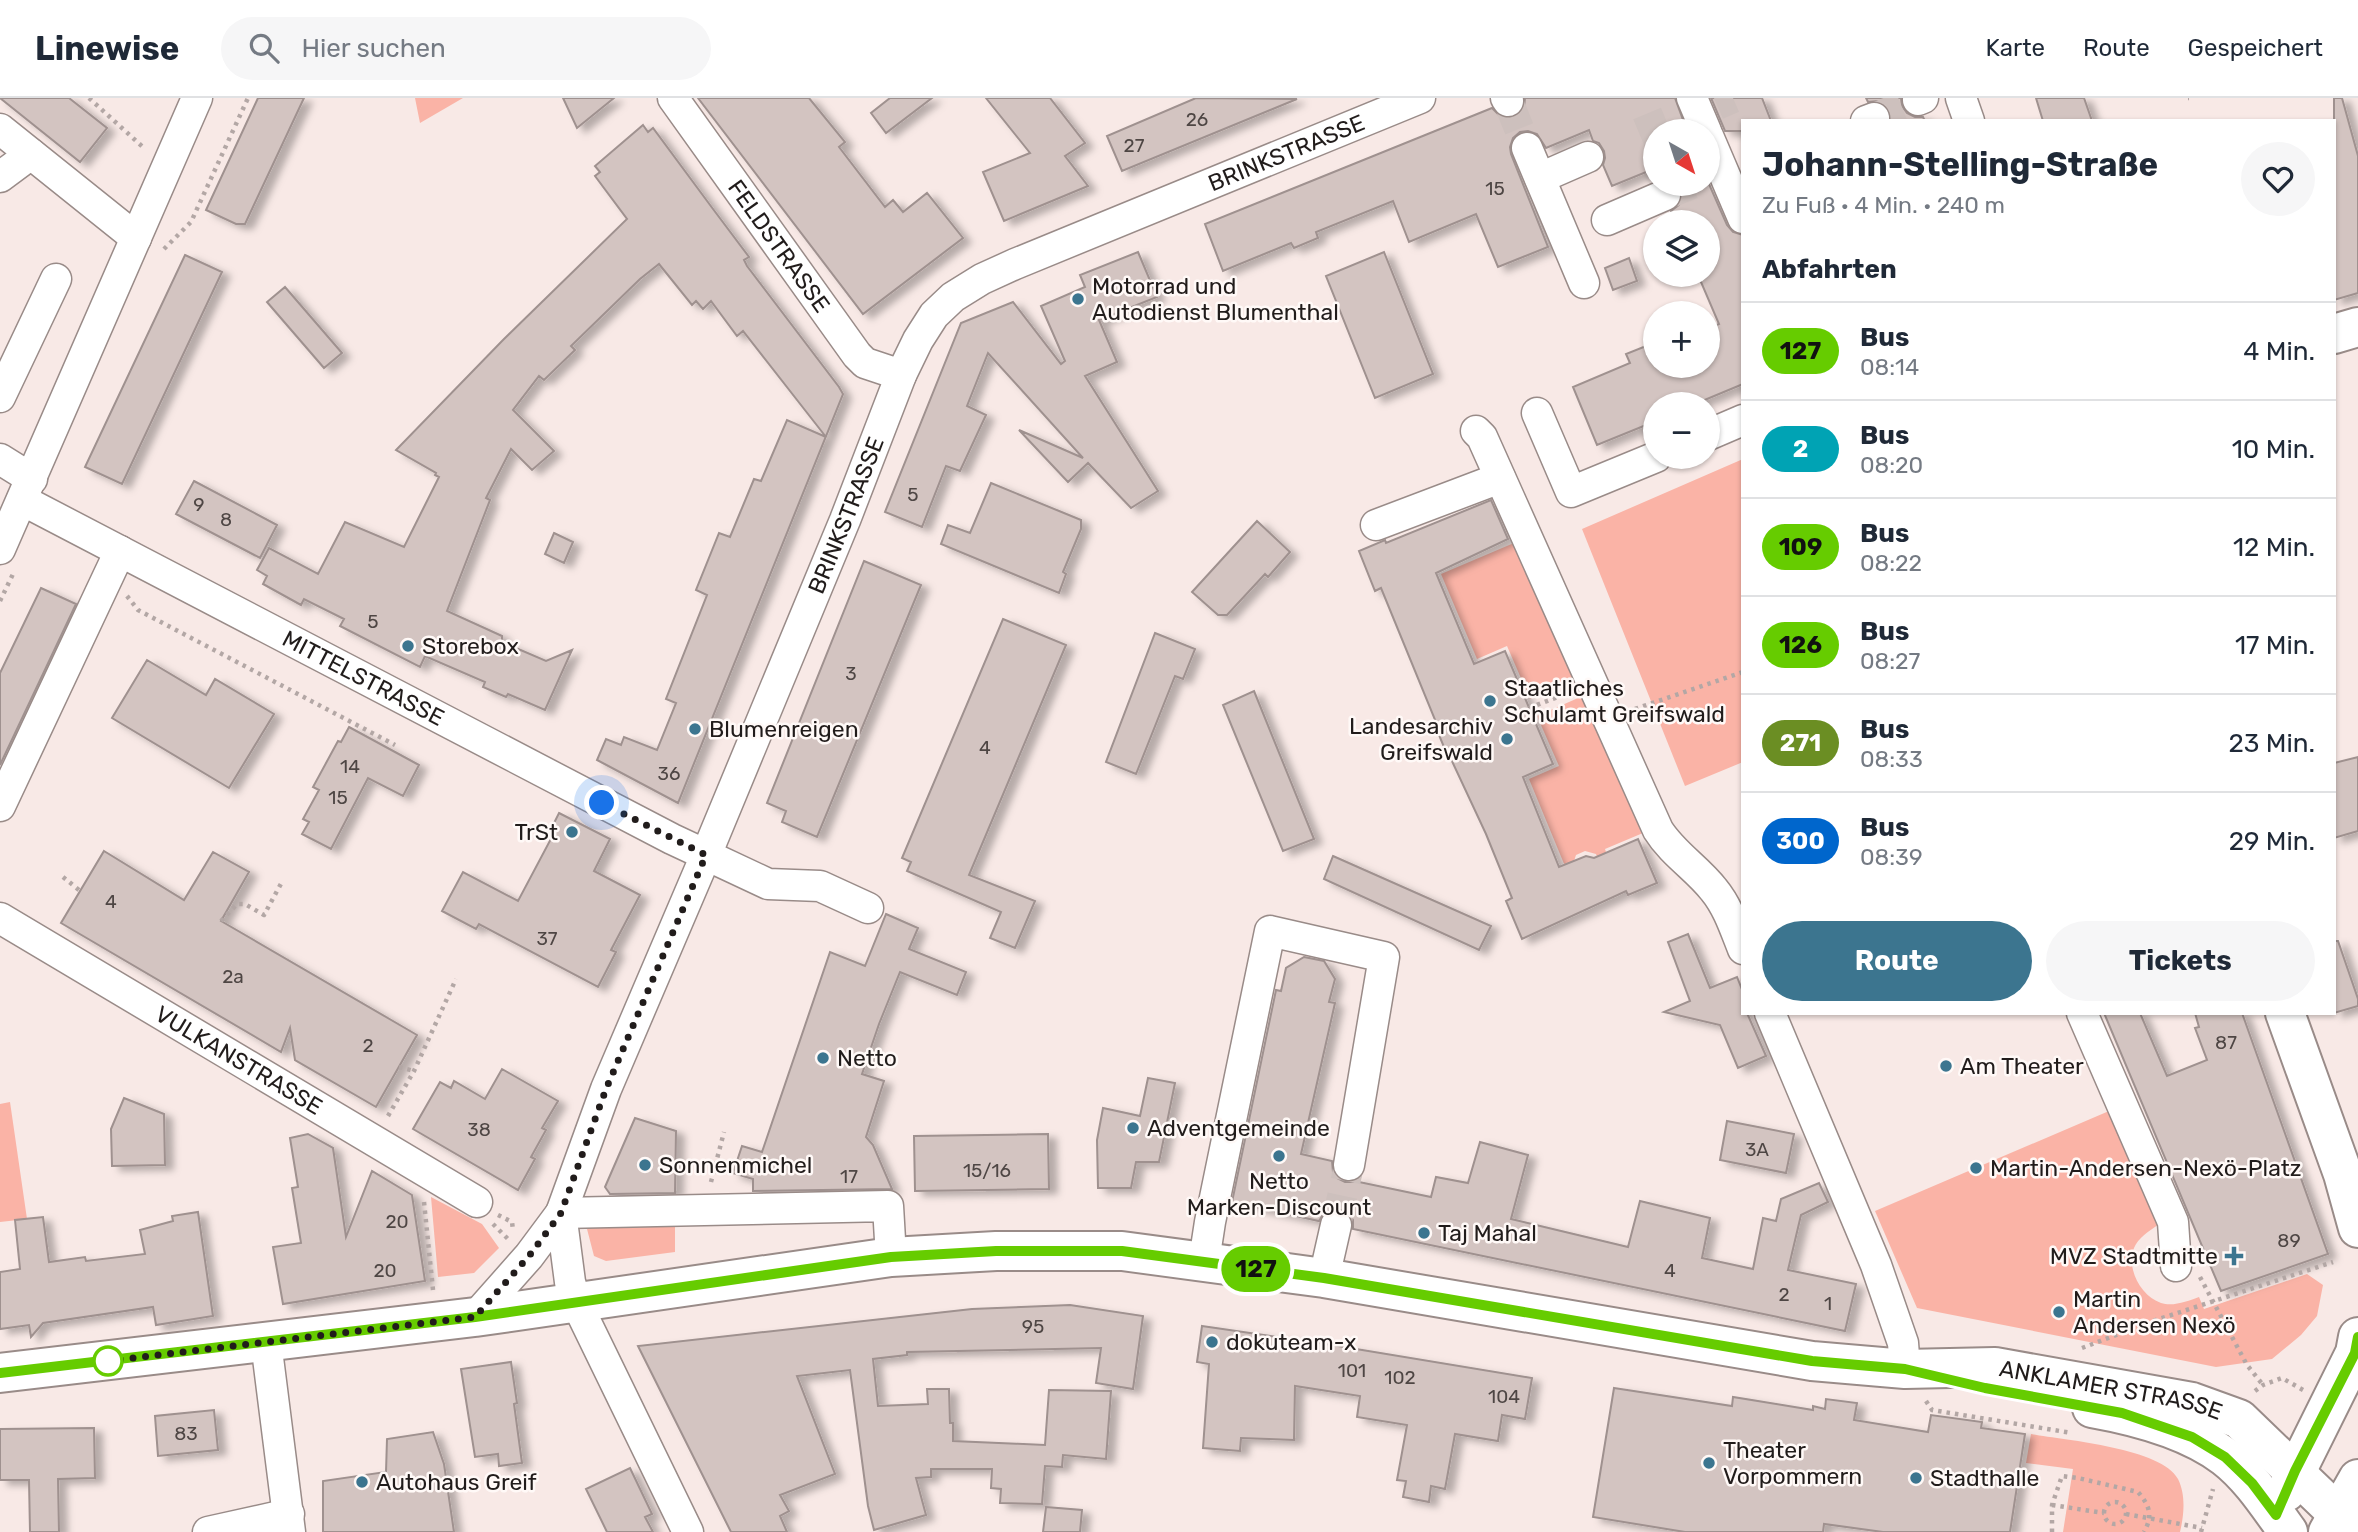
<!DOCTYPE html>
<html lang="de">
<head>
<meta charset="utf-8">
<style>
  :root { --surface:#fff; --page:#f6f6f7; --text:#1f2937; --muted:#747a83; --line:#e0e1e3; --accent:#3c758f }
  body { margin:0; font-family:Rubik,sans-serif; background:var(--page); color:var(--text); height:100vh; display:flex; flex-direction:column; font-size:26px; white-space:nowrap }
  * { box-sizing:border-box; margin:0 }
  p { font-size:23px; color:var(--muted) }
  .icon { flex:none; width:38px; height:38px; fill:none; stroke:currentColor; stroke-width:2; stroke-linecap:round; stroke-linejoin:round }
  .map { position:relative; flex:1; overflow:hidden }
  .sheet { position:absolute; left:1741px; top:21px; width:595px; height:896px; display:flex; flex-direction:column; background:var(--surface); border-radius:0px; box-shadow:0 2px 5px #0004 }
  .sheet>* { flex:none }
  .badge { padding:0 14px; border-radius:23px; font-size:24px; line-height:46px }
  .needle { width:46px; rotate:141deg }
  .buttons { position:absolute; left:1643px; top:21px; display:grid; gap:14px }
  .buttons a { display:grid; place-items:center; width:77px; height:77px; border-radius:50%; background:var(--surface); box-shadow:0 2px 5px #0004; font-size:35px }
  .you { position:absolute; width:35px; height:35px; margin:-18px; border:5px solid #fff; border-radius:50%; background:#1a73e8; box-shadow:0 0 0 10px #1a73e833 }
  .map>.badge { position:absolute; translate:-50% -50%; box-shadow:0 0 0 4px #fff }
  h2 { padding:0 21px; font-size:26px; line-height:63px }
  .round { display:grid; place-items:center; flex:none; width:74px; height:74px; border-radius:37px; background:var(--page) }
  .summary { display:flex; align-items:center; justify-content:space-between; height:119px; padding:0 21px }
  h1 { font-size:33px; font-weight:700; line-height:52px }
  .button { display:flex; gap:14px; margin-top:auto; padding:14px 21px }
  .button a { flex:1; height:80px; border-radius:42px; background:var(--accent); color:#fff; font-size:28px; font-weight:700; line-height:80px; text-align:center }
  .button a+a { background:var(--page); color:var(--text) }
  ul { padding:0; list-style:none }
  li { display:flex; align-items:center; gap:21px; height:98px; padding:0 21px; border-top:2px solid var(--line) }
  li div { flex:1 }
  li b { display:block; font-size:26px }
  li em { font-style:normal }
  li .badge { min-width:77px; font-weight:700; text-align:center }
  header { display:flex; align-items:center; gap:42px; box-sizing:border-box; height:98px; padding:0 35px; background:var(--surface); border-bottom:2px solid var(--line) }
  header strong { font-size:33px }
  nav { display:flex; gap:38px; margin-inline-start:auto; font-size:24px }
  .search { width:490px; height:63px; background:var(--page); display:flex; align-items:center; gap:18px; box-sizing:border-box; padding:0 24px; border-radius:38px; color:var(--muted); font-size:26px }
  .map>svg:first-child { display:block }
  .green { fill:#fab3a6 }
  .building { fill:#d3c4c1; stroke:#9f918f; stroke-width:2; filter:url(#shadow) }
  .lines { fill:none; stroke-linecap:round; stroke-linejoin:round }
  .minor-tunnel { stroke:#cdc0bd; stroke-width:30; stroke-dasharray:30 15; stroke-linecap:butt }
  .minor-casing { stroke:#998b88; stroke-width:33 }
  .major-casing { stroke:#998b88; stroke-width:42 }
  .path { stroke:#b3a7a5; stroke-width:4.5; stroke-dasharray:3.5 5; stroke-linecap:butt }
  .minor { stroke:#fff; stroke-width:30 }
  .major { stroke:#fff; stroke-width:38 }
  .line-casing { stroke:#fff; stroke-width:16 }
  .line { stroke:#6c0; stroke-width:10 }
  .walk { stroke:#211c1b; stroke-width:7; stroke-dasharray:0 12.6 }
  .poi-dot { fill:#3c758f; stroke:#fff9f7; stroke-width:2.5 }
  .stop-dot { fill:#fff; stroke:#6c0; stroke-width:3.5 }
  .labels { text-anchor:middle; stroke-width:5; stroke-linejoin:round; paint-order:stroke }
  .number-label { font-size:19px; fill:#4e4644 }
  .street-label { font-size:23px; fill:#211c1b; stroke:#fff9f7 }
  .poi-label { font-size:23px; fill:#211c1b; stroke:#fff9f7; text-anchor:start }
</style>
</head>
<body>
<header>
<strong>Linewise</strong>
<div class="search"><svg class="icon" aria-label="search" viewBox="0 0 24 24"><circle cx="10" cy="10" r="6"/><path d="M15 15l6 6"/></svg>Hier suchen</div>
<nav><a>Karte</a><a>Route</a><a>Gespeichert</a></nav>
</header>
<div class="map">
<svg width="2358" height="1434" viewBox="0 0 2358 1434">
  <defs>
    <filter id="shadow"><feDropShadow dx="8" dy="4.5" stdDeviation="3.5" flood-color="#0004"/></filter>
  </defs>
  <rect width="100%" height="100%" fill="#f8e9e6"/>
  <path class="green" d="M415,0H463L420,25Z
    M1743,361V664L1685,688L1582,431Z
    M1514,445L1578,581L1530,601L1507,548L1477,561L1441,476Z
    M1585,597L1643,735L1605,751L1607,757L1598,761L1596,756L1585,753L1576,757L1573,766L1567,773L1529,681L1559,668L1537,618Z
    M10,1004L27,1121L0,1124V1006Z
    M2109,1013L2158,1127C2149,1133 2138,1140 2134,1150C2126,1171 2141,1198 2161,1205C2173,1209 2188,1203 2199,1199L2204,1211L2307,1176L2323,1187L2317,1218L2301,1237L2272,1261L2216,1269L1917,1210L1875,1113Z
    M431,1099L482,1126L499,1150L474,1175L438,1179Z
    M675,1120V1154L606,1163L594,1158L587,1131L594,1121Z
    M2031,1336C2065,1342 2162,1350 2178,1381C2186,1397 2184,1417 2180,1434H2063L2073,1371L2026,1365Z"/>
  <path class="building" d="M0,0H69L107,30L80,64Z
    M258,0H304L245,126H236L206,112Z
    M563,0H614L577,30Z
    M698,0H809L845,44L839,49L885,109L893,102L903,114L927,95L963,140L863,216Z
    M890,0H932L886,35L871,15Z
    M986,0H1050L1085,45L1065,58L1088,88L1004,123L983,74L1030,55Z
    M1196,0L1297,1L1122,73L1107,38Z
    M1525,0H1675L1687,33H1656V70L1612,88L1603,67L1605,60L1604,53L1599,45L1593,43L1589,32L1546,50L1537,36L1528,33L1520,34L1513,40L1510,49L1511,56L1548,149L1498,169L1476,116L1409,144L1393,103L1316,134L1318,140L1294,150L1291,145L1223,173L1205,126L1492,10L1501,19L1508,20L1517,18L1524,10Z
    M1711,0H1762L1771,23H1743V33H1725Z
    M1866,0H1901L1902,8L1907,15L1915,19H1923L1925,23H1891V15L1886,7L1878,3L1868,4Z
    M2036,0H2084L2092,23H2043Z
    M2334,0H2342L2358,58V195L2334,202Z
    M643,27L648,34L653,30L713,111L749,159L744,162L747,168L839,289L843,296L678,705L597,662L606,641L621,647L624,639L657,652L676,605L666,601L707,497L696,492L719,435L730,439L754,381L761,383L787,322L826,339L743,233L737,238L711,203L703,211L696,203L692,207L659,166L640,181L571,248L575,252L544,282L539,278L513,312L554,353L532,372L511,351L486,400L490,402L447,513L502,538V544L546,563L572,552L545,612L508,596L506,599L483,589L485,584L425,558L420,569L340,528L344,521L304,501L301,507L263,486L267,478L257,472L269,450L318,476L345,424L404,449L439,379L435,377L436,375L396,352L503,242L627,121L595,78L600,74L595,68Z
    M1678,86H1709L1727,127L1733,134L1743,137V286L1695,306H1656V323L1597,347L1573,289L1630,265L1626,256L1656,244V268H1708V231L1719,226L1698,177H1708V124H1676L1671,113L1679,107L1682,98Z
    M1138,154L1157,199L1099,222L1117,264L1085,278L1158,393L1131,410L1088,365L1068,384L1019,332L1083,360L988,255L967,308L986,317L960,373L946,368L922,429L885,414L961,225L1013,204L1061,266L1065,263L1041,208L1085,189L1080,177Z
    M1384,154L1433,276L1375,300L1326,178Z
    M185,157L222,174L122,386L85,369Z
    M1629,160L1637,183L1613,192L1605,170Z
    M285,189L342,255L324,270L267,204Z
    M194,383L277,427L260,460L176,416Z
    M991,385L1081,422V431L1063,474L1066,476L1059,495L941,446L948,427L970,435Z
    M1491,402L1508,441L1436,475L1474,566L1505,553L1553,666L1523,679L1559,769L1586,758L1594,760L1638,741L1657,785L1628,797L1626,793L1522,841L1506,803L1512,800L1486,736L1451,661H1449L1436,630L1438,629L1381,490L1375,493L1359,453L1385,442L1386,445Z
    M1257,423L1290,454L1268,479L1265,476L1227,517H1218L1192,494Z
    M554,435L573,444L564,465L545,456Z
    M864,463L921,487L817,739L782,724L786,713L767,705Z
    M41,490L76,506L0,667V575Z
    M1003,521L1066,547L969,777L1035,803L1015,850L990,840L1001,814L907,773L911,764L902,760Z
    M1155,535L1195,551L1183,581L1175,578L1136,676L1106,664Z
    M147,562L206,597L215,581L274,616L229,690L112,620Z
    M1254,593L1314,741L1283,753L1223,607Z
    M349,629L419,667L403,698L368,680L331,751L302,736L309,724L303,721L319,692L313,689L338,643L341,644Z
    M2358,659V733L2334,740V665Z
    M559,715L610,741L594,773L640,797L611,852L616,854L598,889L479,826L476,831L442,813L463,774L518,803L553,737L549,735Z
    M104,753L184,802L213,754L249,774L221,823L417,937L376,1009L295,962L290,930L281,954L61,825Z
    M1333,758L1491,828L1479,852L1324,781Z
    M886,816L918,830L909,851L966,874L957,897L900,874L879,926L862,976L884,983L866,1039L873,1047L892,1091L753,1093V1081L733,1075L742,1048L762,1054L830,854L865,868Z
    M1688,836L1710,890L1737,879L1743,894V915H1747L1766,958L1738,970L1720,927L1664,914L1690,903L1668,844Z
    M2334,843H2338L2358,901V908L2334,915Z
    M1304,859L1324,863L1335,881L1329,904L1335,905L1301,1056L1332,1063L1333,1074L1337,1080L1345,1084H1354L1360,1080L1359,1084L1431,1099L1436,1079L1468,1085L1480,1044L1528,1057L1511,1121L1628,1149L1640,1103L1710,1120L1702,1160L1753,1171L1763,1120L1776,1123L1781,1101L1819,1085L1828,1104L1801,1117L1788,1172L1856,1186L1845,1233L1353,1131V1122L1348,1115L1339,1110H1331L1324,1115L1319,1123L1232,1104L1276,892L1281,893L1286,870Z
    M2104,915H2140L2167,978L2207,962L2195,930L2199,929L2195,915H2242L2328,1156L2221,1193Z
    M502,971L558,1003L542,1030L546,1032L531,1059L535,1061L518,1092L413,1031L440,984L451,990L454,983L485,1001Z
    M1148,980L1175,985L1159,1064H1136L1131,1090H1098L1097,1042L1103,1010L1140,1018Z
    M124,1000L164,1016L165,1067L112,1068L111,1031Z
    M635,1020L676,1033L675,1095L610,1096L605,1089Z
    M1727,1023L1794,1036L1786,1075L1720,1062Z
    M308,1036L333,1050L346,1139L372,1073L412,1097L425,1183L283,1206L273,1149L301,1145L292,1090L298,1089L290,1040Z
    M1048,1036L1049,1091L915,1093L914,1038Z
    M198,1114L213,1218L156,1227L153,1209L43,1225L31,1239L29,1227L0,1231V1174L20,1171L15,1122L43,1119L49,1164L85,1159L86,1163L145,1156L140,1132L173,1123L172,1118Z
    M1070,1207L1143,1218L1133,1291L1096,1285L1101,1250L907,1254V1257L873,1261L878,1308L928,1306L927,1291H949L950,1325H953V1343L1045,1347L1049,1292L1111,1293L1106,1361L1063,1357L1062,1369L1045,1368L1042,1406L1000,1405L1001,1391L991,1390L992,1371H931V1379L916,1380L926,1417L874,1432L868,1408L850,1272L797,1278L835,1376L780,1397L789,1413L780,1418L787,1434H731L638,1248L972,1211Z
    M1202,1228L1332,1247L1532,1280L1525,1321L1502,1317L1498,1343L1455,1336L1445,1391L1431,1388L1429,1404L1403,1399L1406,1383L1397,1382L1407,1327L1357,1319L1360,1298L1295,1288L1294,1342L1241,1340L1240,1353L1203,1350L1209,1266L1197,1264Z
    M511,1264L517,1305L514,1306L522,1365L499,1368L498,1356L475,1359L461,1271Z
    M1614,1290L1732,1308L1733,1299L1813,1312V1308L1825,1311L1826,1301L1857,1305L1854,1322L1928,1334L1931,1317L1982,1324L1981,1330L2025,1336L2010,1434H1883L1824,1426L1823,1434H1685L1593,1419Z
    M214,1312L218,1352L158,1358L155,1318Z
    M94,1330L95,1380L58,1381L59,1434H30L29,1382H0V1331Z
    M433,1334L444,1366L454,1434H323V1383L386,1374L387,1341Z
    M630,1370L652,1416L645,1419L653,1434H607L586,1391Z
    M1046,1409L1082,1412L1080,1434H1043Z"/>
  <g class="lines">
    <path class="minor-tunnel" d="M1508,3L1527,50
      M1717,7L1733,0
      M1874,20L1918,2
      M1639,35L1680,18
      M1665,97L1692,86
      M1336,1127L1349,1067"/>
    <g class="minor-casing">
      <g id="minor">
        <path id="s1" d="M673,0L857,257L865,265L901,277"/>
        <path d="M1506,0L1508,3"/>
        <path d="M1692,0L1706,33"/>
        <path d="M1961,0L1969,23"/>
        <path d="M1918,2L1923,0"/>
        <path d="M1866,23L1874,20"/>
        <path d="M0,31L136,140"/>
        <path d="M1708,38L1743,120"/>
        <path d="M1527,50L1584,185"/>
        <path d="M0,79L31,56"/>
        <path d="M1540,80L1588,59"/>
        <path d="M1607,122L1665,97"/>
        <path d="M0,299L56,181"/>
        <path d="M1537,315L1571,394L1656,359"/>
        <path d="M1476,333L1482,339L1658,732C1673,756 1697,770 1714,792C1728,809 1735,831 1743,851"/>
        <path d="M1708,337L1743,322"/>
        <path d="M0,361L32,381"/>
        <path id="s2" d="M22,402L672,741L768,786L820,788L868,810"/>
        <path d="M1376,427L1500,380"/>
        <path d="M0,451L197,0"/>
        <path d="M0,708L120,453"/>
        <path id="s3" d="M0,820L477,1104"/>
        <path d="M1770,915L1876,1167L1903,1245L1905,1271"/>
        <path d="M2082,915L2173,1124L2176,1168"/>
        <path d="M561,1115L888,1108L891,1159"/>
        <path d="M561,1115L570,1184L576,1204L688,1434"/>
        <path d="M1204,1163L1210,1124L1270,833L1384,859L1349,1067"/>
        <path d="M1324,1180L1336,1127"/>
        <path id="s4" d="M475,1219L529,1158L561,1115L606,991L706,757L845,422L901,277L918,242L934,217L953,199L982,181L1015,166L1420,0"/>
        <path d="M266,1244L290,1434"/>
        <path d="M208,1434L289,1416"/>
      </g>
    </g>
    <g class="major-casing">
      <g id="major">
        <path d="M2334,236L2358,229"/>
        <path d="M2285,915L2343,1076L2358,1130"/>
        <path id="s5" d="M0,1275L475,1219L891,1159L996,1153H1122L1324,1180L1812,1263L1905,1271L1995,1269L2192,1304L2239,1321L2338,1416L2350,1434"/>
        <path d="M2092,1310C2137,1318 2188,1331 2225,1359C2251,1379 2269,1408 2288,1434"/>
        <path d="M2286,1394L2355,1255L2358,1239"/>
        <path d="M2328,1434L2358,1381"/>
      </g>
    </g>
    <path class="path" d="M89,0L145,51
      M2188,0H2189
      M164,151L191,124L248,0
      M1684,298L1688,306
      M127,498L138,512L395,647
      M0,503L13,476
      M1529,610L1568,595
      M1635,611L1743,574
      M63,779L79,792
      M221,823L237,806H245L264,817L283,782
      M399,969L414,973
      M388,1018L414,973L456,881
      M711,1084L724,1034
      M424,1104L433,1192
      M498,1117L512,1124L513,1132
      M493,1126L509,1142
      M2200,1179L2247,1267L2263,1287
      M2082,1250L2153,1223L2333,1164
      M2255,1293L2263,1287L2282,1280L2303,1292
      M1926,1303L1932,1312L2072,1335
      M2104 1415a11 11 0 1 1 22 0a11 11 0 1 1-22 0Z
      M2052,1407L2104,1415
      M2126,1416L2202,1430
      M2052,1434V1407L2062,1378L2078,1380L2138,1394C2150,1408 2153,1418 2144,1434
      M2201,1434L2213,1391"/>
    <use href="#minor" class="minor"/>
    <use href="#major" class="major"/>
  </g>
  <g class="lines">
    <g class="line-casing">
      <path id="line" d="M0,1275L475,1219L891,1159L996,1153H1122L1324,1180L1812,1263L1905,1271L1985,1290L2122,1315L2192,1339L2225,1359L2252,1385L2276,1417L2295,1373L2355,1255L2358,1239"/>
    </g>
    <use href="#line" class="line"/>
    <path class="walk" d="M108,1263L475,1219L529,1158L561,1115L606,991L706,757L602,705"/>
  </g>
  <g class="poi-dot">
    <circle cx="1078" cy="201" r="7"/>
    <circle cx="408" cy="548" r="7"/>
    <circle cx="1490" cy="603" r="7"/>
    <circle cx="695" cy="631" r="7"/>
    <circle cx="1507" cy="641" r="7"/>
    <circle cx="572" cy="734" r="7"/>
    <circle cx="823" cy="960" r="7"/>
    <circle cx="1946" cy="968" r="7"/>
    <circle cx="1133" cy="1030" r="7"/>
    <circle cx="1279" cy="1058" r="7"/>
    <circle cx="645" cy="1067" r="7"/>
    <circle cx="1976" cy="1070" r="7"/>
    <circle cx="1424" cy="1135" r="7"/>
    <path d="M2230.5 1147.5h7v7h7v7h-7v7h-7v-7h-7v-7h7z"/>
    <circle cx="2059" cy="1214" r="7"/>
    <circle cx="1212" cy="1244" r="7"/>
    <circle cx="1709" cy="1365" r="7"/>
    <circle cx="1916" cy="1380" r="7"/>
    <circle cx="362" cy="1384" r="7"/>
  </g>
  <circle class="stop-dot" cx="108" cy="1263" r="14"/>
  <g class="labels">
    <g class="number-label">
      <text x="1197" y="28">26</text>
      <text x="1134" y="54">27</text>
      <text x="1495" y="97">15</text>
      <text x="913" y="403">5</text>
      <text x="199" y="413">9</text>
      <text x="226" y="428">8</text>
      <text x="373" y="530">5</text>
      <text x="851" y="582">3</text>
      <text x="985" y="656">4</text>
      <text x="350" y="675">14</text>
      <text x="669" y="682">36</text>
      <text x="338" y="706">15</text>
      <text x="111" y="810">4</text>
      <text x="547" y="847">37</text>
      <text x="233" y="885">2a</text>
      <text x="2226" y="951">87</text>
      <text x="368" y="954">2</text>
      <text x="479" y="1038">38</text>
      <text x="1757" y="1058">3A</text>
      <text x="987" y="1079">15/16</text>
      <text x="849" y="1085">17</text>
      <text x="397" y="1130">20</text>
      <text x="2289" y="1149">89</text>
      <text x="385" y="1179">20</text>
      <text x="1670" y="1179">4</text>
      <text x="1784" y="1203">2</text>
      <text x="1828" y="1212">1</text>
      <text x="1033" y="1235">95</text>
      <text x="1352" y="1279">101</text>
      <text x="1400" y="1286">102</text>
      <text x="1504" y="1305">104</text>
      <text x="186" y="1342">83</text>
    </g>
    <g class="street-label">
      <text dy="8" stroke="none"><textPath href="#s4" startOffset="1498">BRINKSTRASSE</textPath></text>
      <text dy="8" stroke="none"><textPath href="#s1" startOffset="182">FELDSTRASSE</textPath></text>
      <text dy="8" stroke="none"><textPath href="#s4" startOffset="889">BRINKSTRASSE</textPath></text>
      <text dy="8" stroke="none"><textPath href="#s2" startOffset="385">MITTELSTRASSE</textPath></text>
      <text dy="8" stroke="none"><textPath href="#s3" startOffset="278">VULKANSTRASSE</textPath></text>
      <text dy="8" stroke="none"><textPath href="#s5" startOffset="2130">ANKLAMER STRASSE</textPath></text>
    </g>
    <g class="poi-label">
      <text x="1092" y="196">Motorrad und<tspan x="1092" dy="26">Autodienst Blumenthal</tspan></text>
      <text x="422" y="556">Storebox</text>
      <text x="1504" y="598">Staatliches<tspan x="1504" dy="26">Schulamt Greifswald</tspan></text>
      <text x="1493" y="636" text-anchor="end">Landesarchiv<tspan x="1493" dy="26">Greifswald</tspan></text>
      <text x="709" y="639">Blumenreigen</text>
      <text x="558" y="742" text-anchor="end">TrSt</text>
      <text x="837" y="968">Netto</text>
      <text x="1960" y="976">Am Theater</text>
      <text x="1147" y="1038">Adventgemeinde</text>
      <text x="659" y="1075">Sonnenmichel</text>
      <text x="1990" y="1078">Martin-Andersen-Nexö-Platz</text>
      <text x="1279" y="1091" text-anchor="middle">Netto<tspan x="1279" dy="26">Marken-Discount</tspan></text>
      <text x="1438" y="1143">Taj Mahal</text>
      <text x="2218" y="1166" text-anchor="end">MVZ Stadtmitte</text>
      <text x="2073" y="1209">Martin<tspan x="2073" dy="26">Andersen Nexö</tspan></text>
      <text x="1226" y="1252">dokuteam-x</text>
      <text x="1723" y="1360">Theater<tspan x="1723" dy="26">Vorpommern</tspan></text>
      <text x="1930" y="1388">Stadthalle</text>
      <text x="376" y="1392">Autohaus Greif</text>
    </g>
  </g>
</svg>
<div class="buttons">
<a><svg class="needle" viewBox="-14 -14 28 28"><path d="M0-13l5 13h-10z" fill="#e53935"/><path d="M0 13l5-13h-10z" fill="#747a83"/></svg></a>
<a><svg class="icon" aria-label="layers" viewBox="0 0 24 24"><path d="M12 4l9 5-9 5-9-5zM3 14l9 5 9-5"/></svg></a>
<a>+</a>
<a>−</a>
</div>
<div class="you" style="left:602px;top:705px"></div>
<b class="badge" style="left:1256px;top:1171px;background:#6c0;color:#111">127</b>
<section class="sheet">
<div class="summary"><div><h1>Johann-Stelling-Straße</h1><p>Zu Fuß · 4 Min. · 240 m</p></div><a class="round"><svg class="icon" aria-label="heart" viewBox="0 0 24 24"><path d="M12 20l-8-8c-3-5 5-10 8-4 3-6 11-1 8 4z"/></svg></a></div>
<h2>Abfahrten</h2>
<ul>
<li><span class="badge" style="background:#6c0;color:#111">127</span><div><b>Bus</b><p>08:14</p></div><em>4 Min.</em></li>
<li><span class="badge" style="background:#00a3b4;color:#fff">2</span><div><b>Bus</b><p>08:20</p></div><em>10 Min.</em></li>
<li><span class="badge" style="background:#6c0;color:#111">109</span><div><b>Bus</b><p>08:22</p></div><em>12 Min.</em></li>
<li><span class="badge" style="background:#6c0;color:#111">126</span><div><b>Bus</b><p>08:27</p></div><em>17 Min.</em></li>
<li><span class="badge" style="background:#6b8e23;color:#fff">271</span><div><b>Bus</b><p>08:33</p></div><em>23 Min.</em></li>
<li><span class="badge" style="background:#06c;color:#fff">300</span><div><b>Bus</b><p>08:39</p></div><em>29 Min.</em></li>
</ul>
<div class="button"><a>Route</a><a>Tickets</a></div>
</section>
</div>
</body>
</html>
